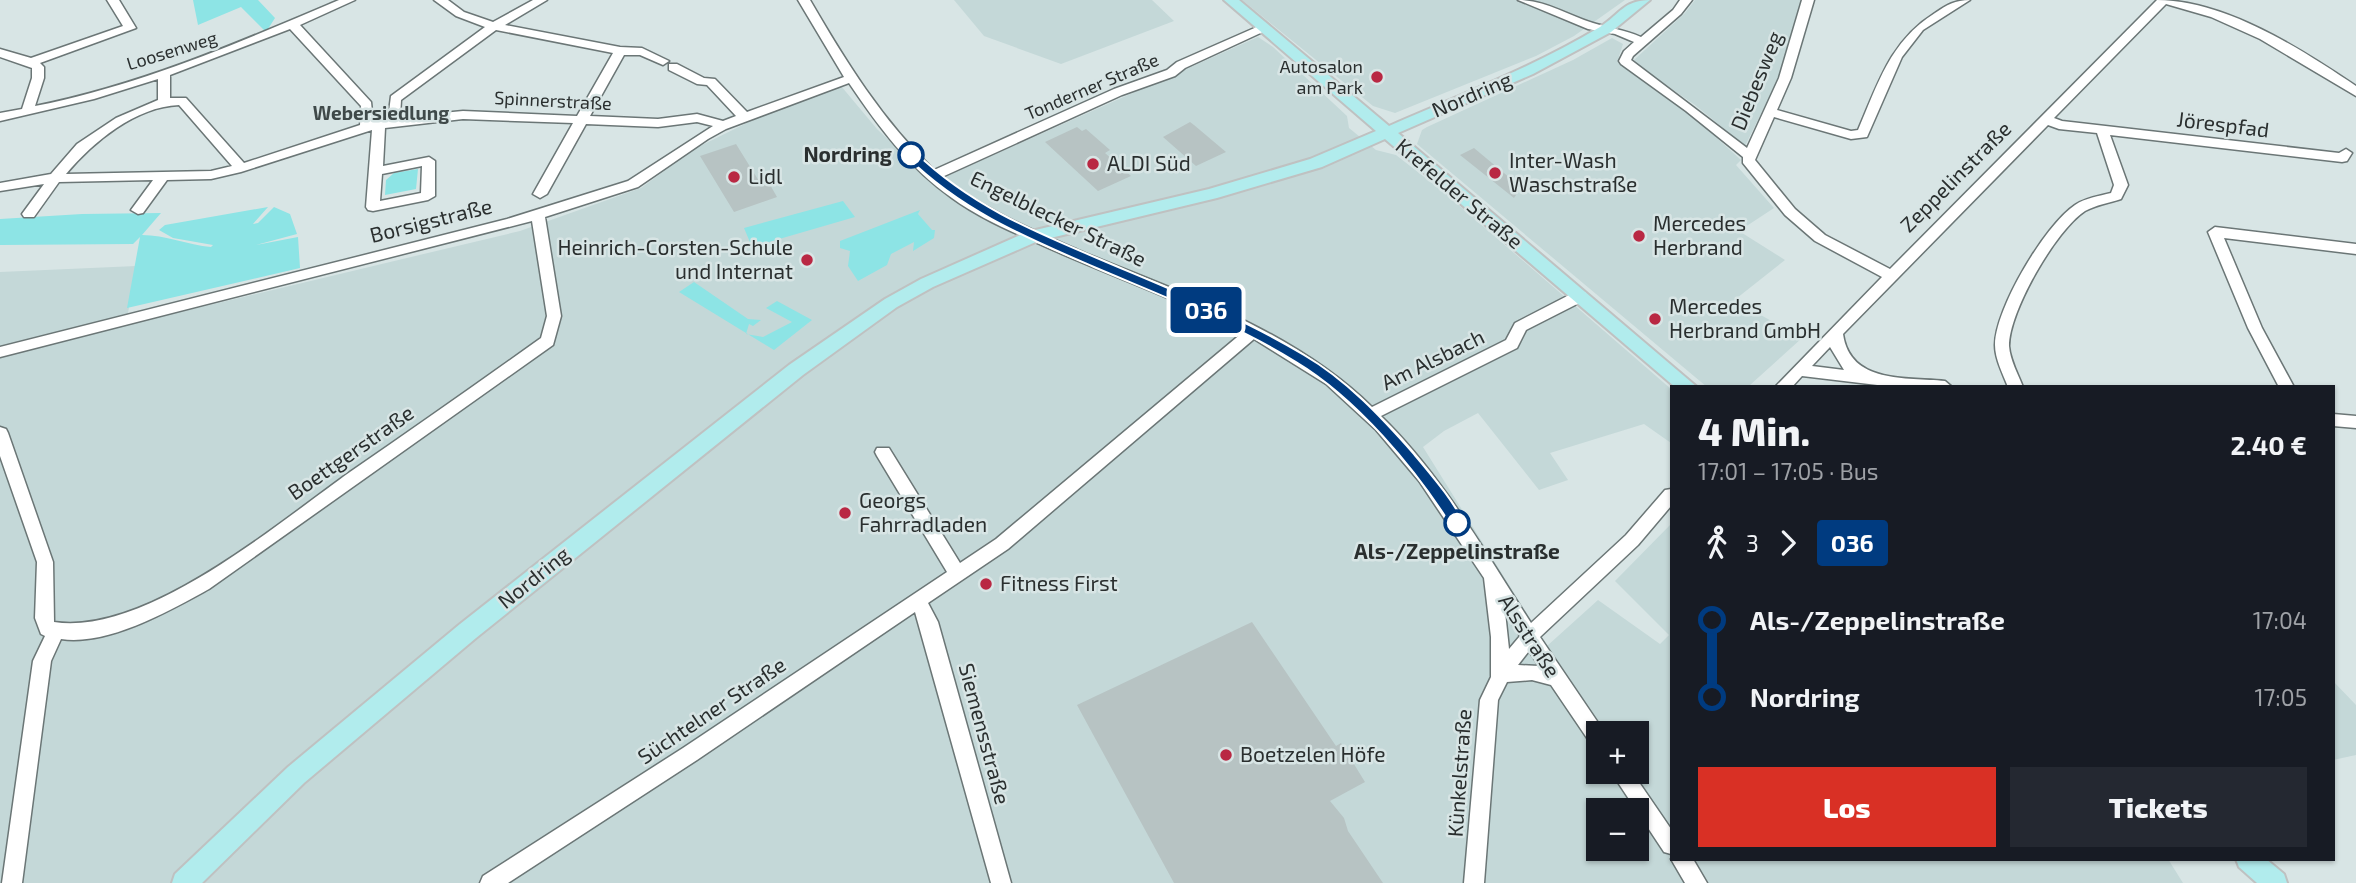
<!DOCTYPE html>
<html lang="de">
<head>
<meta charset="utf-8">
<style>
  :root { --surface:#171b24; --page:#242831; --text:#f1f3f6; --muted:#9ea1a6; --accent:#d93025 }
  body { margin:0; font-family:"Exo 2",sans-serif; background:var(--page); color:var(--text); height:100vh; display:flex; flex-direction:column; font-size:26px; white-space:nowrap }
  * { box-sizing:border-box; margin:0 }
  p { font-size:23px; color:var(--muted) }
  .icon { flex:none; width:38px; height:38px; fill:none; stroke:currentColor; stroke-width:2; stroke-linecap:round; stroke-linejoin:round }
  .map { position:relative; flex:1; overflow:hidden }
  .details { position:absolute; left:1670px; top:385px; width:665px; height:476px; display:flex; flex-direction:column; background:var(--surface); border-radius:0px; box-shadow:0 2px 5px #0004 }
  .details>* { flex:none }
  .badge { padding:0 14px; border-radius:5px; font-size:24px; line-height:46px }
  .buttons { position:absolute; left:1586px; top:721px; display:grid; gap:14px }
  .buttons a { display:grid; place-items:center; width:63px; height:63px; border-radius:0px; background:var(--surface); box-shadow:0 2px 5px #0004; font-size:35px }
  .map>.badge { position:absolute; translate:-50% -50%; box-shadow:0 0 0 4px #fff }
  .legs { display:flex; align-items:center; gap:10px; height:77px; padding:0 28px; font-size:23px }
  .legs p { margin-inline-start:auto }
  .overview { display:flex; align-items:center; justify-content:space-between; height:119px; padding:0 28px }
  h1 { font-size:38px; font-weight:800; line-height:52px }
  .action { display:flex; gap:14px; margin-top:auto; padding:14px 28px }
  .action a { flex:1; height:80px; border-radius:0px; background:var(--accent); color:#fff; font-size:28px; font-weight:800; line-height:80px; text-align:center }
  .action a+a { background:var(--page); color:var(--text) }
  ul { padding:0 28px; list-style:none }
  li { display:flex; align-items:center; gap:24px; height:77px; font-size:26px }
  li i { display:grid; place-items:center; width:10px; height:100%; margin:0 9px; background:currentColor }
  li i::after { content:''; width:18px; height:18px; margin:-9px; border:5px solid; border-radius:50%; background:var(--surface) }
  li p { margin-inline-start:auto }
  li:first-child i { background:linear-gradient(#0000 50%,currentColor 0) }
  li:last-child i { background:linear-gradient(currentColor 50%,#0000 0) }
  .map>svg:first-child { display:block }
  .built { fill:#c4d8d8; fill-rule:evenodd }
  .green { fill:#8de4e5 }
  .building { fill:#b7c3c3 }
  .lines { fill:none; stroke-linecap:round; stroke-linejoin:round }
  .minor-casing { stroke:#6b7676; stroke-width:3 }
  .major-casing { stroke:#bfc1c1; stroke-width:4 }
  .minor { fill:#fff; fill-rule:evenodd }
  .major { fill:#b1eced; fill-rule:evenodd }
  .line-1 { fill:#003b80; stroke:#fff; stroke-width:2 }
  .poi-dot { fill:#b92843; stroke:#d8e5e5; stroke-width:2.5 }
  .stop-1-dot { fill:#fff; stroke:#003b80; stroke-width:3.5 }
  .labels { text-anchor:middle; stroke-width:5; stroke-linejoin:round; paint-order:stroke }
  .far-street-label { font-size:18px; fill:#2a2f2f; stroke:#d8e5e5 }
  .far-poi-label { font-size:18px; fill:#2a2f2f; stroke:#d8e5e5; text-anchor:end }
  .far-neighbourhood-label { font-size:19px; font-weight:bold; fill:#3f4949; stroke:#d8e5e5 }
  .street-label { font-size:21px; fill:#2a2f2f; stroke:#d8e5e5 }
  .stop-label { font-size:21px; font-weight:bold; fill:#2a2f2f; stroke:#d8e5e5; text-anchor:end }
  .poi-label { font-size:21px; fill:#2a2f2f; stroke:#d8e5e5; text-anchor:start }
</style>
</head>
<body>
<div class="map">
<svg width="2356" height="883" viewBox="0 0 2356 883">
  <rect width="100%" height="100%" fill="#d8e5e5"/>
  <path class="built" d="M954,0H1152L1174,21L1061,64L984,36Z
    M1242,0H1625L1574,36L1536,56L1395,113L1373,106Z
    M1695,0H1803L1779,77L1745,146L1695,105L1637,65L1634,60L1685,13Z
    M1258,37L1273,47L1347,116L1349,128L1376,150L1396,155L1446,194L1671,389V443L1644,424L1550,453L1568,480L1539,490L1478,413L1444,431L1423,447L1547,646L1598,600L1660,644L1669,635L1615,581L1671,524V859H2168L2183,883H0V272L136,266L126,325L520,231L641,188L694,149L757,118L841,86L877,129L933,182ZM1598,733H1636V772H1598ZM1598,810H1636V849H1598Z
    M1612,38L1623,44L1619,56L1620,62L1629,71L1696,119L1741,160L1736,165L1774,208L1739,231L1785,260L1737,298L1750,309L1802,338L1750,385L1707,387L1417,144L1422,130L1427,127L1573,60Z
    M2333,681L2356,705V755L2333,760Z"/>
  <path class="green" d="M193,0H258L275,18L266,32L241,7L198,25Z
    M418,169L416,189L385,195L386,180L394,173Z
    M843,201L855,217L752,247L744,228Z
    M268,207L253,224L258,223L274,207L290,214L297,234L256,245L298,237L300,268L127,308L140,237L133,244L0,245V219L82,214L161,213L142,235C165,235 188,245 211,247L213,245L173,238L159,230L165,225Z
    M920,210L918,214L932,230H935L934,238L913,251L914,242L891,254L887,265L858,281L848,266L850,251L840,248V241Z
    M694,282L748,319L761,320L753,326L749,324L746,334L763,337L792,322L766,308L777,301L812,320L774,350L679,292Z"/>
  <path class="building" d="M1190,122L1194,125L1226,152L1196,166L1163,137Z
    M1077,127L1082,131L1086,129L1110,150L1105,153L1131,176L1098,191L1045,142Z
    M736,144L762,186L769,183L777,197L734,212L700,156Z
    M1474,148L1516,183L1520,189L1514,198L1460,155Z
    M1252,622L1336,746L1341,743L1365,782L1330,801L1344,818L1348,831L1383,883H1174L1077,705Z"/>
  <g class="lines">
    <g class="minor-casing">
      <path id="minor" d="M107,0H119L136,28L40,63L44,67V78L35,106C141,85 240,42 339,0H355L300,25L371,102L373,122L388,120L391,96L485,27L456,16L434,0H448L464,12L493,22L533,0H547L505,25L620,47L642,48L669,61L663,65L640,55H624L590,116L658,119L697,114L723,121L736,116L707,85L697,84L669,70V64H677L704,78L715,79L747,112L844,77L798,0H810C846,62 882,120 934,170L1114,89L1167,70L1177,62L1259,26H1267V30L1185,68L1175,76L1122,95L942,177C983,209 1030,229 1078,250C1180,293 1291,328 1372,407L1506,340L1515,323L1575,292H1585L1587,296L1585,300L1526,330L1517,348L1381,416C1442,475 1485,552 1531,623L1626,535L1665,490L1671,489V506L1638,545L1540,637L1605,733H1598V747L1591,744L1551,685L1532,680L1507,682L1498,700L1484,883H1464L1480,700L1491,677V637L1484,578L1419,481L1376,430L1326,384L1254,339L1008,549L928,603L938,622L1011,883H991L915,612L697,760L508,883H480L483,876L683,748L947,572L877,456L875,452L877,448H889L960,563L996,539L1242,333C1176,298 1105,274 1037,243C1008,230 978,217 952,198C909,168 878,126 849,83L726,129L708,139L638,187L545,217L561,316L553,345L209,589C169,611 108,646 61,639L51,661L22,883H2L33,661L45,636L41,634L35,618L37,562L0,456V427L6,429L8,433L53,562L54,622C146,636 278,523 350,472C414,428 478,383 541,338L547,316L532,221L0,357V347L507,219L628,181L713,126L697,122L658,127L586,124L547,194L540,198L533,194L573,123L463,119L385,128L383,166L429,157L435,161V196L428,200L373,211L368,210L366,207L372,130L241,172L211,179L167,180L143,213L138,214L131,210L153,180L59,182L34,217H24L22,214L44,184L0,191V183L51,174L77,144L116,118L158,100V79L94,99L0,121V113L22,109L32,78V68L0,57V49L31,58L123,26ZM290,29L361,106L360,125L244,163L186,98H170V75ZM496,30L613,53L577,116L463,111L400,117L401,100ZM179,105L232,166L211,171L66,174C93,142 135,107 179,105ZM422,166L421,193L380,201L382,174ZM1505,612L1520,636L1509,649ZM1529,651L1539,666L1518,665Z
        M1518,0C1545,0 1567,15 1593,23C1609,28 1625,30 1641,37L1673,10L1680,0H1692L1681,14L1633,56L1631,60L1747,148L1779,78L1802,0H1814L1791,78L1777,110L1851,131L1858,130C1878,84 1890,41 1935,13C1947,5 1955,0 1970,0L1923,30L1902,57L1867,137L1851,139L1774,117L1755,160L1795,209L1825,235L1890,269L2157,0C2225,0 2301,49 2356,86V96L2260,39L2211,17L2166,4L2054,118L2062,121L2339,153L2346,149L2352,153L2347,161L2342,162L2110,135L2128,185L2121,199C2109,203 2096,205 2085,211C2056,230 2009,311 2009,346C2010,360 2018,374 2023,387H2008C2003,374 1995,359 1995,345C1995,309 2045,225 2075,205C2085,198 2099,196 2111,193L2114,185L2097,133L2059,129L2048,125L1843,334C1850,384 1906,377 1945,381L1952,387H1894L1802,376L1792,387H1775L1882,277L1815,241L1785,215L1743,163V157L1686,111L1621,64L1619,61L1624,51L1634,42L1615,34L1588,29ZM1830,347L1844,370L1812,366Z
        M2215,227L2356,244V254L2224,238L2262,328L2294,387H2279L2248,328L2208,232Z
        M2333,414L2356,416V428L2333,426Z
        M1611,772H1632L1671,829V854L1664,852Z
        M1671,859H1693L1707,883H1685Z"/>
    </g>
    <g class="major-casing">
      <path id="major" d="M1224,0H1239L1389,126C1460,95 1534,67 1600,27C1620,14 1624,0 1650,0L1611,32L1533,74L1398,133L1697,387H1675L1385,139L1322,167L1217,198L1038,241L933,287L897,307L803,375L476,638L304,783L202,883H172L175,874L288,767L460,624L789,365L885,299L921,279L1027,232L1209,189L1310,159L1376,131Z
        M2236,859H2266L2284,874L2287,883H2257L2239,867Z"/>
    </g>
    <use href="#minor" class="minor"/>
    <use href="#major" class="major"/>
  </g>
  <path class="line-1" d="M907,152H915C969,204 1030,230 1097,258C1167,288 1239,316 1304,355C1347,380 1382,418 1414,454C1432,476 1451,497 1464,523L1462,527H1452C1415,468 1356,398 1296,362C1233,323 1162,296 1094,267C1025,237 962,211 907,157Z"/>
  <g class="poi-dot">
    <circle cx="1377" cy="77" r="7"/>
    <circle cx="1093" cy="164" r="7"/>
    <circle cx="1495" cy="173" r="7"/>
    <circle cx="734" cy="177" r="7"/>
    <circle cx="1639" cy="236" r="7"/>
    <circle cx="807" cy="260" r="7"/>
    <circle cx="1655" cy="319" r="7"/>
    <circle cx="845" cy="513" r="7"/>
    <circle cx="986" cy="584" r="7"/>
    <circle cx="1226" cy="755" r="7"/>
  </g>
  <g class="stop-1-dot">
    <circle cx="911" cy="155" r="12"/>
    <circle cx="1457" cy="523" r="12"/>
  </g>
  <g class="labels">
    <g class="far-street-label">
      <text transform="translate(172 51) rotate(-17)" y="6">Loosenweg</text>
      <text transform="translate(1092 87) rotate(-23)" y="6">Tonderner Straße</text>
      <text transform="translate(553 101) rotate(3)" y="6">Spinnerstraße</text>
    </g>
    <g class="far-poi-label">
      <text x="1363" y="73">Autosalon<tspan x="1363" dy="21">am Park</tspan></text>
    </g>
    <g class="far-neighbourhood-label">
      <text x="381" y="120">Webersiedlung</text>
    </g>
    <g class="street-label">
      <text transform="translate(1757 81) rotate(-68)" y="7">Diebesweg</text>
      <text transform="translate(1472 95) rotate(-23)" y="7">Nordring</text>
      <text transform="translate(2223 125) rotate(7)" y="7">Jörespfad</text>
      <text transform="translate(1956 177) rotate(-45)" y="7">Zeppelinstraße</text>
      <text transform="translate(1459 194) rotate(40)" y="7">Krefelder Straße</text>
      <text transform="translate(1058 219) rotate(26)" y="7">Engelblecker Straße</text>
      <text transform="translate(431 221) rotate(-14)" y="7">Borsigstraße</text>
      <text transform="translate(1433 360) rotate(-26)" y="7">Am Alsbach</text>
      <text transform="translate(351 453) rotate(-35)" y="7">Boettgerstraße</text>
      <text transform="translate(534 578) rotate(-39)" y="7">Nordring</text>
      <text transform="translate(1529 636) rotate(57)" y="7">Alsstraße</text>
      <text transform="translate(712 711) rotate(-34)" y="7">Süchtelner Straße</text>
      <text transform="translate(984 734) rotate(75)" y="7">Siemensstraße</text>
      <text transform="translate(1460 773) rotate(-86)" y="7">Künkelstraße</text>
    </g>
    <g class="stop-label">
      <text x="892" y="162">Nordring</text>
      <text x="1457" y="559" text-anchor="middle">Als-/Zeppelinstraße</text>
    </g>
    <g class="poi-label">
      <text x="1509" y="168">Inter-Wash<tspan x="1509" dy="24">Waschstraße</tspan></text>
      <text x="1107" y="171">ALDI Süd</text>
      <text x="748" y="184">Lidl</text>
      <text x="1653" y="231">Mercedes<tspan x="1653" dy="24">Herbrand</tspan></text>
      <text x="793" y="255" text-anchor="end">Heinrich-Corsten-Schule<tspan x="793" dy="24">und Internat</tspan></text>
      <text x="1669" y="314">Mercedes<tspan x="1669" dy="24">Herbrand GmbH</tspan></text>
      <text x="859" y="508">Georgs<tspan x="859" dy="24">Fahrradladen</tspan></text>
      <text x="1000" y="591">Fitness First</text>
      <text x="1240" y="762">Boetzelen Höfe</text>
    </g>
  </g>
</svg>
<div class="buttons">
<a>+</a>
<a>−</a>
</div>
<b class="badge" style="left:1206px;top:310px;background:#003b80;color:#fff">036</b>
<section class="details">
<div class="overview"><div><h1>4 Min.</h1><p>17:01 – 17:05 · Bus</p></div><b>2.40 €</b></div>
<div class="legs"><svg class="icon" aria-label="walk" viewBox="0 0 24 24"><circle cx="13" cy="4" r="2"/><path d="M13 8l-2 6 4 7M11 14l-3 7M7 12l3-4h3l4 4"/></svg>3<svg class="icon" aria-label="forward" viewBox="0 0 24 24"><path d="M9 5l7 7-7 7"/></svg><b class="badge" style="background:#003b80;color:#fff">036</b></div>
<ul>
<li><i style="color:#003b80"></i><b>Als-/Zeppelinstraße</b><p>17:04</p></li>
<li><i style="color:#003b80"></i><b>Nordring</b><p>17:05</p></li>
</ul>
<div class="action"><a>Los</a><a>Tickets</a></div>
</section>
</div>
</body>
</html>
